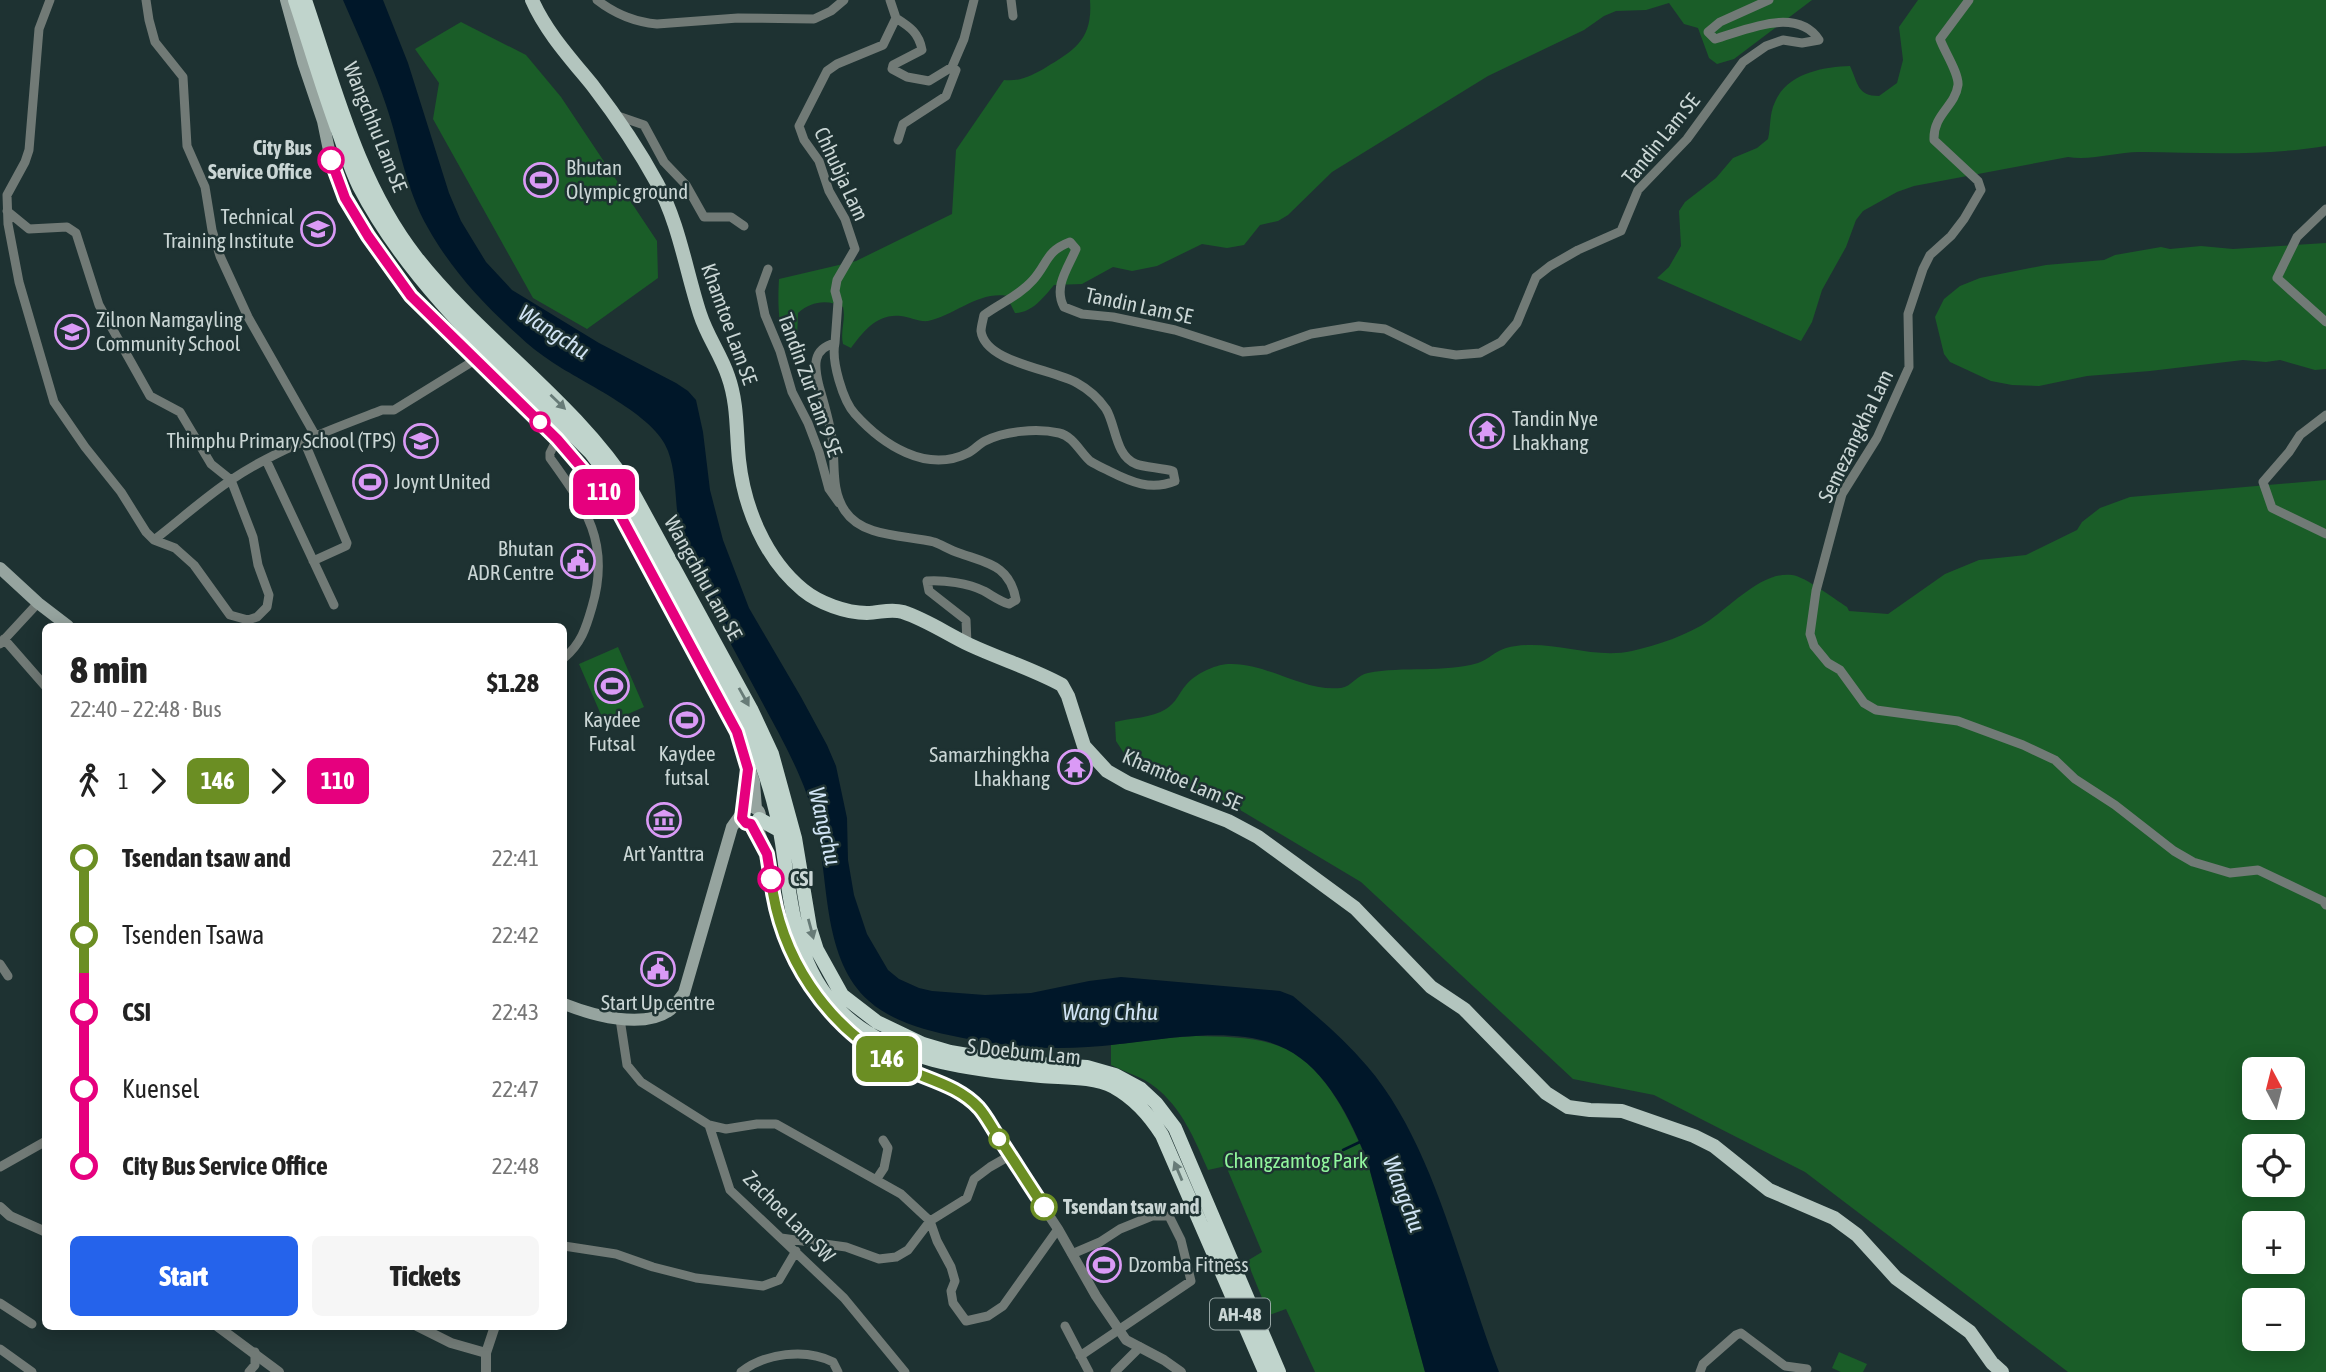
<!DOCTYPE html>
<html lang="en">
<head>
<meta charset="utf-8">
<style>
  :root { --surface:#fff; --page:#f6f6f6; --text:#222; --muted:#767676; --accent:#2563eb }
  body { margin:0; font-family:"Asap Condensed",sans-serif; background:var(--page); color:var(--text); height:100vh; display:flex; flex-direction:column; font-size:26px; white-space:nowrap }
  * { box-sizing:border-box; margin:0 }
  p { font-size:23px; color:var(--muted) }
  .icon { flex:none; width:38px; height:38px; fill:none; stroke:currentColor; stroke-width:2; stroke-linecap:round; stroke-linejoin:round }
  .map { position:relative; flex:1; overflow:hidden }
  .panel { position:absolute; left:42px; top:623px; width:525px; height:707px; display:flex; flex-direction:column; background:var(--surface); border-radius:10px; box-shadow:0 4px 18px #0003 }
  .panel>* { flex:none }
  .badge { padding:0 14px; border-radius:10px; font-size:24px; line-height:46px }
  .needle { width:46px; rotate:353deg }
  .fabs { position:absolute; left:2242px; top:1057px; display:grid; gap:14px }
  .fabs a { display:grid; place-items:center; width:63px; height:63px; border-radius:10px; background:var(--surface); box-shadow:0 4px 18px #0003; font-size:35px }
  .map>.badge { position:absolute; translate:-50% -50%; box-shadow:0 0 0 4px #fff }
  .legs { display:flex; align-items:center; gap:10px; height:77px; padding:0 28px; font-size:23px }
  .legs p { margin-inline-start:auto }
  .overview { display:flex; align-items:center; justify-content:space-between; height:119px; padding:0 28px }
  h1 { font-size:38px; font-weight:800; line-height:52px }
  .action { display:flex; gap:14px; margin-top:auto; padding:14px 28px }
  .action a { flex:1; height:80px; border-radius:10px; background:var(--accent); color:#fff; font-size:28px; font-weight:800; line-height:80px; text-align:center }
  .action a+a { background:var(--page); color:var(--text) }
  ul { padding:0 28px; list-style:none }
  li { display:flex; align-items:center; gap:24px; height:77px; font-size:26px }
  li i { display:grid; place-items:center; width:10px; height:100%; margin:0 9px; background:currentColor }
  li i::after { content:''; width:18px; height:18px; margin:-9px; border:5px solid; border-radius:50%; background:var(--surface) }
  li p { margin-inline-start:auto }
  li:first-child i { background:linear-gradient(#0000 50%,currentColor 0) }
  li:last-child i { background:linear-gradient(currentColor 50%,#0000 0) }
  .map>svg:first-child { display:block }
  .green { fill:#1a5d28; fill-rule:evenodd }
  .water { fill:#001729 }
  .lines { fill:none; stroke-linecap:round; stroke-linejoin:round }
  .stream { stroke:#001729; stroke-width:2.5 }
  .minor { stroke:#717a76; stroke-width:9 }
  .tertiary { stroke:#717a76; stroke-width:10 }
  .secondary { stroke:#96a49f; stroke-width:12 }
  .primary { stroke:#b3c5be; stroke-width:14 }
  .trunk { stroke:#c0d4cc; stroke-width:14 }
  .oneway { fill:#677b77 }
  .line-1-casing { stroke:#fff; stroke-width:16 }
  .line-2-casing { stroke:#fff; stroke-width:16 }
  .line-1 { stroke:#6b8e23; stroke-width:10 }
  .line-2 { stroke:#e6007e; stroke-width:10 }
  .stop-2-dot { fill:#fff; stroke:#e6007e; stroke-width:3.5 }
  .stop-1-dot { fill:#fff; stroke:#6b8e23; stroke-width:3.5 }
  .labels { text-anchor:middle; stroke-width:5; stroke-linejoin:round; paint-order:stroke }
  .shield { fill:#1e3232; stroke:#96a5a4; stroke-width:2 }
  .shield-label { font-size:19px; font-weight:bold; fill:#cad6d5 }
  .street-label { font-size:21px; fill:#cad6d5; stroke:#1e3232 }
  .stop-label { font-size:21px; font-weight:bold; fill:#cad6d5; stroke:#1e3232; text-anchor:start }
  .poi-label { font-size:21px; fill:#cad6d5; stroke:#1e3232; text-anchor:start }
  .park-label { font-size:21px; fill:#91f69d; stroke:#1e3232 }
  .water-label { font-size:23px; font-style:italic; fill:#d1e4f5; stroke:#1e3232 }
</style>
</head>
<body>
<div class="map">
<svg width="2326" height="1372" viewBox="0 0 2326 1372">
  <rect width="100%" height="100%" fill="#1e3232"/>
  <path class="green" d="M1090,0H1812L1734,59L1717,64L1709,58L1698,28L1684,24L1669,3L1646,10L1616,11L1604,16L1584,30L1488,76L1332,172L1288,215L1278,221L1260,225L1244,245L1227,248L1202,244L1157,266L1132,271L1113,267L1082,284L1054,285C1044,297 1032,313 1015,313L1010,303L1013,297C981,288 958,314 928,321C919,322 910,317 901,316C877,313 863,332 851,348L843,344C840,331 846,320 843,307C828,299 811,301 798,313L797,339L794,343H787C777,327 778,298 779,279L856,261L952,214L956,150L1004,80C1020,82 1033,75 1045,68C1075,50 1093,39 1090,0Z
    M1918,0H2326V146C2265,156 2205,153 2143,152C2118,151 2093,161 2068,157L1914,186L1897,192L1863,211L1856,220L1846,247L1822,290L1812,322L1801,341L1657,278L1669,267L1681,246L1679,211L1685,202L1716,178L1733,158L1757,148L1768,139C1771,127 1769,114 1775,102C1787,73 1823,67 1850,66C1858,83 1857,96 1879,96L1897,83L1903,60L1899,27Z
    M461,22L526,55L561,97L657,241L658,278L587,329L533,298L433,119L439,83L415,49Z
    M2326,243V369L2315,370L2280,360L2266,362L2243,360L2150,371L2087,376L2039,386L2012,385L1991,381L1950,362L1944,354L1935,317L1944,299L1960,286L1980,278L2046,265L2104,260L2115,255L2161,247L2170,249L2201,246L2233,249Z
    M2326,480V1372H2068L1805,1172L1654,1095L1573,1079L1361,882L1225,801L1142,771L1129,761L1116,741L1115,722C1130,718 1152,718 1166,709C1176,703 1179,693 1186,685C1195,674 1214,665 1228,664C1267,662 1302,692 1341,688C1351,687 1358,674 1368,673C1403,666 1444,673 1478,663C1488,660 1495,651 1506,648C1548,637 1590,660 1632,651C1658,645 1688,635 1710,620C1732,605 1763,571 1792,575C1806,577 1833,598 1847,607L1849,611L1888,614L1945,574L1979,560L2026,555L2077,530L2082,522L2100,508L2130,497ZM2254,1069H2292V1108H2254ZM2254,1146H2292V1185H2254ZM2254,1223H2292V1262H2254ZM2254,1300H2292V1339H2254Z
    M618,647L644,707L605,724L579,664Z
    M1196,1036C1226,1037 1258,1036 1286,1049C1327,1069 1350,1121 1367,1160L1425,1372H1315L1286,1309L1269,1315L1247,1261L1262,1252L1226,1166L1208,1170C1195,1140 1182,1108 1155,1087C1143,1077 1125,1072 1111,1065V1045L1168,1038Z
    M1839,1352L1867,1364L1863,1372H1841L1832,1368Z"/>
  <path class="water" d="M343,0H383L408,63L449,193L461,221L486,262L512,290L599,343L676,383L688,391L696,400L703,432L710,490L723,540L749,608L801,697L827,745L836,766L847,818L848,860L854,895L867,934L888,970L899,979L919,988L932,991L985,995L1031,993L1089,981L1121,977L1280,991L1293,996C1319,1018 1345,1040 1367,1066C1435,1145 1461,1275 1499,1372H1425L1367,1160C1351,1120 1327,1070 1286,1049C1232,1021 1146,1044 1088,1047C1044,1050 1000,1046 958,1037C928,1031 892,1022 869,1001C823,960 829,885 817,829C807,783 784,743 762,702C735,651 705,599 684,545C673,515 679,481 668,451C656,415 583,383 552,362C540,354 528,345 518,335C483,304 451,269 428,228C406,190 400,146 386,105C374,69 358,35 343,0Z"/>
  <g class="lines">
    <path class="stream" d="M1343,1150L1362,1141"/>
    <path class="minor" d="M146,0L149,20L155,42L183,77L187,146L205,187L212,230L220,256L248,317L315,435
      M597,0C615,14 634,22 657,24L738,18L814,19L831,11L844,0
      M890,0L896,18C910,27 919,33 922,50L893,65L892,69L907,77L929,81L952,67L956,70L946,96L903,124L898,140
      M1011,0L1013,16
      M1969,0L1940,39C1944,51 1959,73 1958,85C1955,107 1933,114 1934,140L1978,181L1981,190L1964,219L1951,236L1930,255L1923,269L1908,314L1909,367L1877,438L1842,494L1816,591L1810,634L1814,646L1828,663L1840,670L1864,703L1876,710L1958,721L2023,745L2055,760L2075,779L2115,805L2174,851L2193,862L2230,873L2258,870L2323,901L2326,905
      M952,67L964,39L974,0
      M615,115L644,125L664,162L686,185L704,217H731L744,226
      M2326,209L2297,237L2277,278L2326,322
      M7,211L29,229L67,227L76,233L99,305L150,396L180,412L211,464L231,480L253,537L258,565L269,595L267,607L257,617L248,620L230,615L194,565L175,548L154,540L146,532L121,492L85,447L54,402L19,282L8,224L7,195L25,162L29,150L39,29L50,0
      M768,269L760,291L765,315L780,351L792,392L808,423L819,452L829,489L839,503
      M835,343L838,302L835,291L837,280L855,249L845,219L829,191L819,161L804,140L799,126L827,71L837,64L883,45L896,18
      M2326,415L2300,435L2289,452L2263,482L2272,508L2326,534
      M557,439L550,453V458C586,508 611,543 592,607C586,628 581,644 564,658
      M304,441L347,543L346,546L313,561
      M266,460L334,605
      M154,540C180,520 204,498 231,480C277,449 330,430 382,410H394L475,360
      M4,639L46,687
      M0,644L38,603
      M967,644L966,620L929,591L927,581C944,580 968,583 984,591C993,596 999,601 1009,604L1016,600C1010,565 987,563 959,553C950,550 942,545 934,542C906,535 863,538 845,511C830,489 836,462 832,438C829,420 824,403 819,386C814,366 812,349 835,343C831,361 843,401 855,414C882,444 926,474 968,453C974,450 979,444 985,441C1005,431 1037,428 1059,433C1073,436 1080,452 1090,461C1096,465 1103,468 1109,471C1131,482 1151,491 1175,481L1173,471C1162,468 1143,467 1136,464C1115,456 1116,425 1106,409C1099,399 1088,389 1077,383C1053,369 985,363 981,331C981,327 983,320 984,315C1000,303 1019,296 1033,280C1048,263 1046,251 1070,242L1076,249C1068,268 1053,287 1064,307L1082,314L1113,317L1175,330L1243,352L1266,350L1311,334L1359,326L1385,329L1431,351L1456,355L1480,353L1501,342L1517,323L1536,277L1550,266L1578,250L1621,231L1638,190L1687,139L1743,62L1766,46L1783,40L1802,43L1819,40C1797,6 1746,30 1715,39L1708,32L1720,22L1769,0
      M0,964L8,976
      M620,1019L627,1065L641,1082L709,1125L730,1190L844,1298L905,1372
      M709,1125L726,1129L757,1124H776L901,1194L930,1221L937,1241L951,1267L955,1281L951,1291L953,1303L966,1321L988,1316L1003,1306L1058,1229
      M0,1167L46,1141
      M876,1180L884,1168L888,1148L883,1140
      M781,1238L846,1247L879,1259L896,1257L908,1250L930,1221L967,1198L974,1179L990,1167L1011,1155
      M564,1246L616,1254L653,1267L696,1278L763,1286L779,1280L796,1251
      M1072,1254L1100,1242L1120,1229L1152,1216H1169L1181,1240L1191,1281L1080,1356
      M0,1303L32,1324
      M1065,1326L1089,1372
      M0,1349L32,1372
      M249,1372L255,1365V1352
      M741,1372C765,1353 806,1348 833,1362L838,1372
      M1115,1372L1140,1347
      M1700,1372L1703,1364L1736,1335L1741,1333L1785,1366L1807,1369"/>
    <path class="tertiary" d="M757,821L767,854L777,918L790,951L806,981L824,1005L858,1040L896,1064L950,1086L978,1108L1058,1229L1096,1296L1126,1340L1164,1360L1181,1372
      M0,1207L10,1216L46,1232
      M217,1326L279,1372
      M417,1326L451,1343L486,1353
      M486,1372V1353L495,1326"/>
    <path class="secondary" d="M286,0L303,62L323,121L331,160L345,198L368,236L411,296L557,439L617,509L737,732L754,782L756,809
      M0,568L38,603L68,626
      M742 816a9 9 0 1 1 18 0a9 9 0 1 1-18 0Z
      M744,810L745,783L748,769
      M564,1004C592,1015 643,1030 670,1010C675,1006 679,999 684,993L732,827L742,813"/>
    <path class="primary" d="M532,0C546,32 571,59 593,86C616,116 639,150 657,183C679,223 686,271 700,314C707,336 721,355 728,376C738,404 736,431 739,460C744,507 765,559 803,590C819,603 846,613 867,613C880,613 890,608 903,612C927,620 947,634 970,645C1000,659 1033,669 1062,685L1068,696L1084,746L1107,771L1128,783L1228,821L1258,837L1295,864L1355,908L1431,987L1464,1009L1546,1093L1568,1107L1590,1110L1622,1111L1694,1136L1714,1146L1769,1190L1834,1218L1857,1235L1896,1278L1970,1332L1992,1363L2002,1372"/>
    <path class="trunk" d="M295,0C310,45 323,91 340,136C346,153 351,170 359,186C414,292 508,370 591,453L612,481C643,534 672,589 701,643C718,675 739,708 753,741C766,773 777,809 782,843C791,902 794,965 839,1010C889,1061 973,1070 1041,1076C1064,1078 1092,1076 1114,1087C1134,1098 1150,1116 1162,1135L1265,1372
      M305,0C335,88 358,183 416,257C482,341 574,400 632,491L751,709L772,754L795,838L810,928L817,950L842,995L877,1022L923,1044L950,1052L1009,1062L1087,1067L1115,1075L1141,1089L1156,1103L1175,1128L1279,1372
      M759,819L779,830"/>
  </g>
  <defs><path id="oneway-solid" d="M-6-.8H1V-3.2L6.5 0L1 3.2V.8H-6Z" transform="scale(1.75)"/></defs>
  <g class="oneway">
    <use href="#oneway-solid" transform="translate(558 402) rotate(44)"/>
    <use href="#oneway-solid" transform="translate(744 697) rotate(61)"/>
    <use href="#oneway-solid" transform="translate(811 929) rotate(75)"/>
    <use href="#oneway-solid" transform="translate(1178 1171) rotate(-113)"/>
  </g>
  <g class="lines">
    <g class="line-1-casing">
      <path id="line-1" d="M771,879C780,957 826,1025 894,1063C922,1079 956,1083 979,1108C986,1116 991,1126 997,1135C1013,1159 1028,1183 1044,1207"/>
    </g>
    <g class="line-2-casing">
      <path id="line-2" d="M331,160L345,198L368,236L411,296L557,439L617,509L737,732L748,769L742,818L746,823L751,824L767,854L771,879"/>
    </g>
    <use href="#line-1" class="line-1"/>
    <use href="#line-2" class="line-2"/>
  </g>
  <defs>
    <g id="stadium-ring" transform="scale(1.75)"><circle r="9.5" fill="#1e3232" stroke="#da9af6" stroke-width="1.5"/><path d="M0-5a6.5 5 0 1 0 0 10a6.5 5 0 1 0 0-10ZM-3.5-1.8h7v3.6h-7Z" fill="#da9af6"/></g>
    <g id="school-ring" transform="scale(1.75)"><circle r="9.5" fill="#1e3232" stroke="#da9af6" stroke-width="1.5"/><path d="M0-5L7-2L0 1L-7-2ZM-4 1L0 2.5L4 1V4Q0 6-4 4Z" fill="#da9af6"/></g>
    <g id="temple-ring" transform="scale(1.75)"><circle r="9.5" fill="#1e3232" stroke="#da9af6" stroke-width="1.5"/><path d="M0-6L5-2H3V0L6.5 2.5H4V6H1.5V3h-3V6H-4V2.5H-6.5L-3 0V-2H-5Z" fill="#da9af6"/></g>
    <g id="civic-ring" transform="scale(1.75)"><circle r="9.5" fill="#1e3232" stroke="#da9af6" stroke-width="1.5"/><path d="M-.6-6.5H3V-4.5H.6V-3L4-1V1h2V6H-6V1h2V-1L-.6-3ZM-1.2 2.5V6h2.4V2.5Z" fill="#da9af6"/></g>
    <g id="museum-ring" transform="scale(1.75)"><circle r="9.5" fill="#1e3232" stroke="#da9af6" stroke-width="1.5"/><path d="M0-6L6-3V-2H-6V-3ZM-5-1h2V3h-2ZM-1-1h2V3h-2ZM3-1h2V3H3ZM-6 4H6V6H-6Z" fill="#da9af6"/></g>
  </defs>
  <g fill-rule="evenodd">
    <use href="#stadium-ring" x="541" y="180"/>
    <use href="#school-ring" x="318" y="229"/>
    <use href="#school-ring" x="72" y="332"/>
    <use href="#temple-ring" x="1487" y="431"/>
    <use href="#school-ring" x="421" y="441"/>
    <use href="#stadium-ring" x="370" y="482"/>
    <use href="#civic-ring" x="578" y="561"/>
    <use href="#stadium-ring" x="612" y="686"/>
    <use href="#stadium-ring" x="687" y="720"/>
    <use href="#temple-ring" x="1075" y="767"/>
    <use href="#museum-ring" x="664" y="820"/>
    <use href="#civic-ring" x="658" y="969"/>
    <use href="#stadium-ring" x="1104" y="1265"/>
  </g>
  <g class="stop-2-dot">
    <circle cx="331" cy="160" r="12"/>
    <circle cx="540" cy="422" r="9"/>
    <circle cx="771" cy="879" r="12"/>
  </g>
  <g class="stop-1-dot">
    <circle cx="999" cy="1139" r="9"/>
    <circle cx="1044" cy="1207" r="12"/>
  </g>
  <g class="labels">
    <rect class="shield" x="1210" y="1298.5" width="60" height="31" rx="5"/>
    <g class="shield-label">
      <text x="1240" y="1321">AH-48</text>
    </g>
    <g class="street-label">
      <text transform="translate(375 127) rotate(68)" y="7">Wangchhu Lam SE</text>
      <text transform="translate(1661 139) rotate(-51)" y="7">Tandin Lam SE</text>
      <text transform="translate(841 174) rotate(65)" y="7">Chhubja Lam</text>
      <text transform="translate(1139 306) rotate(12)" y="7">Tandin Lam SE</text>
      <text transform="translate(729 324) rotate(70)" y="7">Khamtoe Lam SE</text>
      <text transform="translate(810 385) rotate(70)" y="7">Tandin Zur Lam 9 SE</text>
      <text transform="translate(1856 436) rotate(-64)" y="7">Semezangkha Lam</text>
      <text transform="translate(703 578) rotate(61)" y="7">Wangchhu Lam SE</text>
      <text transform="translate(1182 780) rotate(23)" y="7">Khamtoe Lam SE</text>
      <text transform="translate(1024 1052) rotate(6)" y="7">S Doebum Lam</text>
      <text transform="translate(789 1217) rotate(45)" y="7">Zachoe Lam SW</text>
    </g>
    <g class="stop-label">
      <text x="312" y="155" text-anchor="end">City Bus<tspan x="312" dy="24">Service Office</tspan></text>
      <text x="790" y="886">CSI</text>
      <text x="1063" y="1214">Tsendan tsaw and</text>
    </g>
    <g class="poi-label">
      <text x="566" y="175">Bhutan<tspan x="566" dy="24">Olympic ground</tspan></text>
      <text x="294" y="224" text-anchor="end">Technical<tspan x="294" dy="24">Training Institute</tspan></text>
      <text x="96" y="327">Zilnon Namgayling<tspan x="96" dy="24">Community School</tspan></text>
      <text x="1512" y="426">Tandin Nye<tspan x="1512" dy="24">Lhakhang</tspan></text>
      <text x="396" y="448" text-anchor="end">Thimphu Primary School (TPS)</text>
      <text x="394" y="489">Joynt United</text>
      <text x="554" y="556" text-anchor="end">Bhutan<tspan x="554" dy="24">ADR Centre</tspan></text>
      <text x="612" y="727" text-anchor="middle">Kaydee<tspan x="612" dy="24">Futsal</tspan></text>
      <text x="687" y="761" text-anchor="middle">Kaydee<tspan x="687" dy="24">futsal</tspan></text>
      <text x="1050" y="762" text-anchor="end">Samarzhingkha<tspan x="1050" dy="24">Lhakhang</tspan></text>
      <text x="664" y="861" text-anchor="middle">Art Yanttra</text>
      <text x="658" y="1010" text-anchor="middle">Start Up centre</text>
      <text x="1128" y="1272">Dzomba Fitness</text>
    </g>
    <g class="park-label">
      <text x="1296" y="1168">Changzamtog Park</text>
    </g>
    <g class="water-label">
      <text transform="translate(554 332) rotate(33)" y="8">Wangchu</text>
      <text transform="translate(825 826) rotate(77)" y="8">Wangchu</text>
      <text x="1110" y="1020">Wang Chhu</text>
      <text transform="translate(1404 1194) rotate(69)" y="8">Wangchu</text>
    </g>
  </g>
</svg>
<div class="fabs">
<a><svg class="needle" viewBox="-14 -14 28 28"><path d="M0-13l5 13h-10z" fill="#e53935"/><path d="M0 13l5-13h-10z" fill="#767676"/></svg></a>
<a><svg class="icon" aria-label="locate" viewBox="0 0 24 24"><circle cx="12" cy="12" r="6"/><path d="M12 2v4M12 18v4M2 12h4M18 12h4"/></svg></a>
<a>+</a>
<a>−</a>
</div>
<b class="badge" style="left:887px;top:1059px;background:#6b8e23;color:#fff">146</b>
<b class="badge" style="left:604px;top:492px;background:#e6007e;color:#fff">110</b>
<section class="panel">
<div class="overview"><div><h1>8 min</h1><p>22:40 – 22:48 · Bus</p></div><b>$1.28</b></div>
<div class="legs"><svg class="icon" aria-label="walk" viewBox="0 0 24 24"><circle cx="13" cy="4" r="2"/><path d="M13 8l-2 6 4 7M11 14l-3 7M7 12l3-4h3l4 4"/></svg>1<svg class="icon" aria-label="forward" viewBox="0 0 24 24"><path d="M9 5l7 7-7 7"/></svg><b class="badge" style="background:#6b8e23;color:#fff">146</b><svg class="icon" aria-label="forward" viewBox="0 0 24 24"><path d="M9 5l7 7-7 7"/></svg><b class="badge" style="background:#e6007e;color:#fff">110</b></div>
<ul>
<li><i style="color:#6b8e23"></i><b>Tsendan tsaw and</b><p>22:41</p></li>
<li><i style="color:#6b8e23"></i><span>Tsenden Tsawa</span><p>22:42</p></li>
<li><i style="color:#e6007e"></i><b>CSI</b><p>22:43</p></li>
<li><i style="color:#e6007e"></i><span>Kuensel</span><p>22:47</p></li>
<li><i style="color:#e6007e"></i><b>City Bus Service Office</b><p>22:48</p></li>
</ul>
<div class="action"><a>Start</a><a>Tickets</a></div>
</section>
</div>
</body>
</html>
